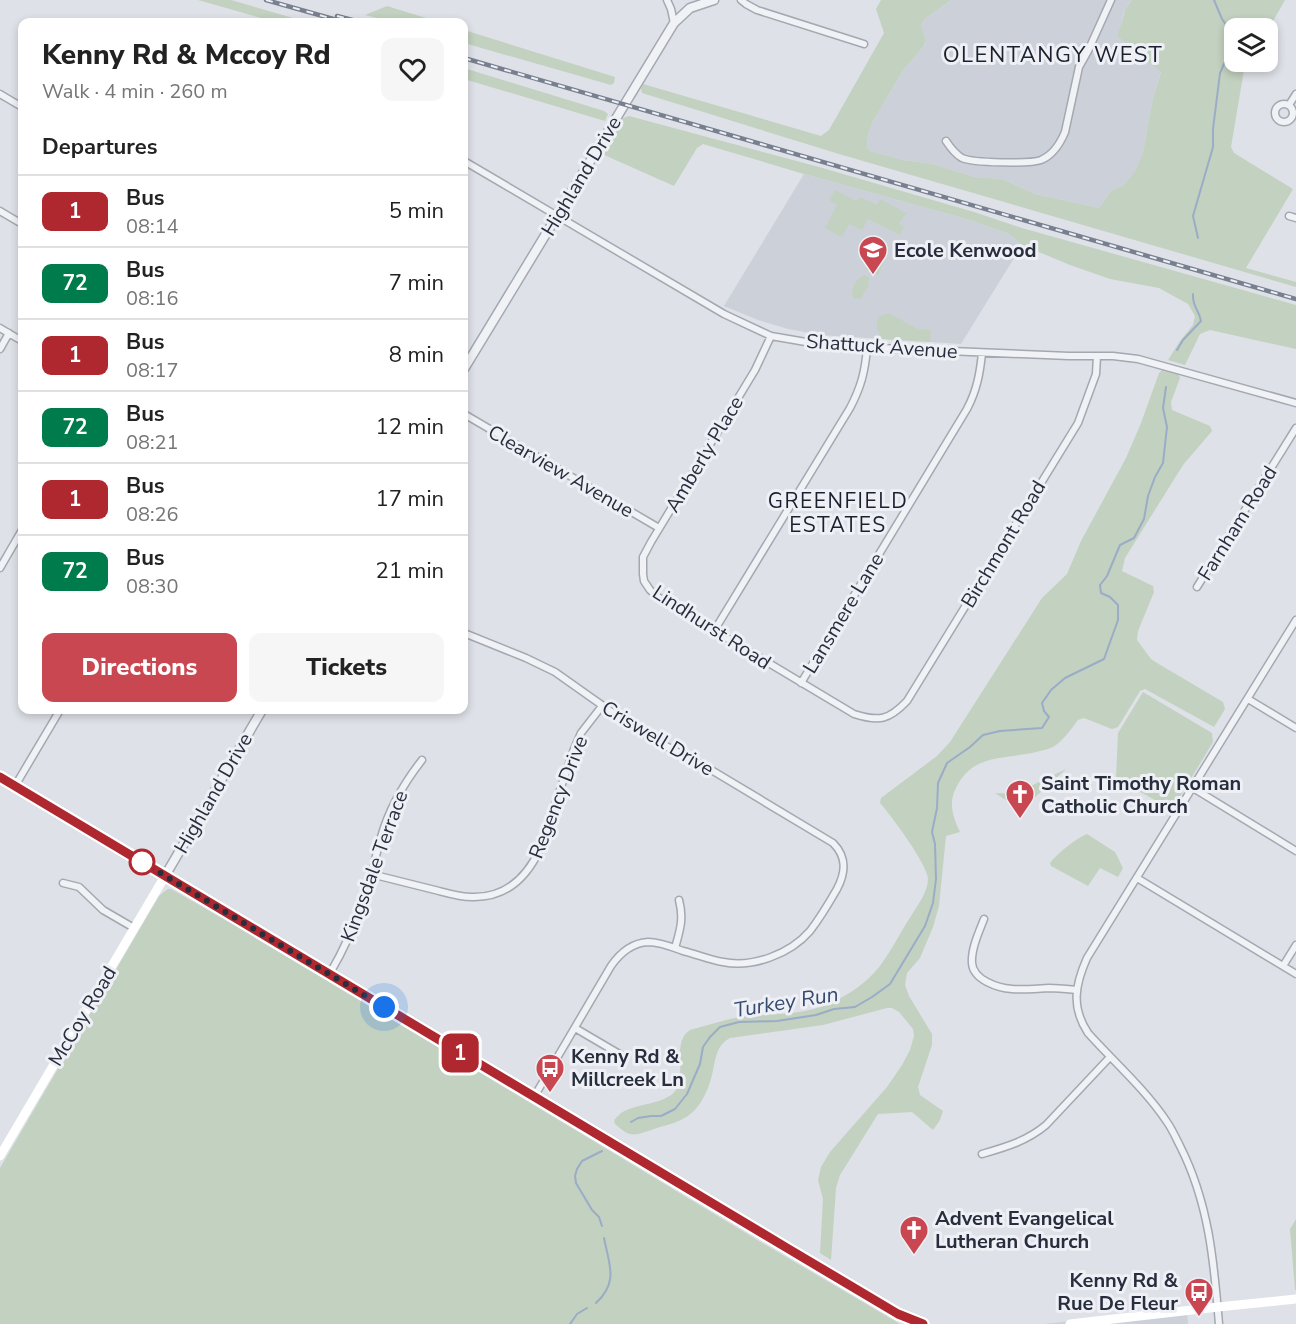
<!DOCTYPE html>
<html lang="en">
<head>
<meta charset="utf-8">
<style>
  :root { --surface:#fff; --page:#f6f6f6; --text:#222; --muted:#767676; --line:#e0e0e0; --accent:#c84751 }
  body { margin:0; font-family:"Nunito Sans",sans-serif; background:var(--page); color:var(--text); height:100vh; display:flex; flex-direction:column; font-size:22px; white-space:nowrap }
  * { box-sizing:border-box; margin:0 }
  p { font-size:20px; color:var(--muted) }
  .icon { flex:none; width:33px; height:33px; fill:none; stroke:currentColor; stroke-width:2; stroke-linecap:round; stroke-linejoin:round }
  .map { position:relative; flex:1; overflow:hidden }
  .sheet { position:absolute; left:18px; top:18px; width:450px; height:696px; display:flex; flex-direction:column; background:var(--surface); border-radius:12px; box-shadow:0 3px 9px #0003 }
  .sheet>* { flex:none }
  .badge { padding:0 12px; border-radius:9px; font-size:21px; line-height:39px }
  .controls { position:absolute; left:1224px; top:18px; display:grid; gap:12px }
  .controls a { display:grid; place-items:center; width:54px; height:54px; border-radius:12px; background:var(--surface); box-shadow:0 3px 9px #0003; font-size:30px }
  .you { position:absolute; width:30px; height:30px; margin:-15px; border:4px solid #fff; border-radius:50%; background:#1a73e8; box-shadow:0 0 0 9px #1a73e833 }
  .map>.badge { position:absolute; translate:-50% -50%; box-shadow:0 0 0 3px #fff }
  h2 { padding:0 24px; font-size:22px; line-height:54px }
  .round { display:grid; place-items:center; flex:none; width:63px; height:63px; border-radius:12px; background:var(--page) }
  .headline { display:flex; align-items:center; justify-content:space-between; height:102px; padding:0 24px }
  h1 { font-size:28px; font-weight:800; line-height:45px }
  .action { display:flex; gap:12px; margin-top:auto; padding:12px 24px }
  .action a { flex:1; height:69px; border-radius:12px; background:var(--accent); color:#fff; font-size:24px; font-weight:800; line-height:69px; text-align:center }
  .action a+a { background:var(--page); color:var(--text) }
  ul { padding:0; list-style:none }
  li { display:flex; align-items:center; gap:18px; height:72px; padding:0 24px; border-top:2px solid var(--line) }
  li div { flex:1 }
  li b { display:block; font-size:22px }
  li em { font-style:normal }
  li .badge { min-width:66px; font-weight:700; text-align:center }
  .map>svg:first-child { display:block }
  .built { fill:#ccd0d9 }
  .green { fill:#c3d1c0 }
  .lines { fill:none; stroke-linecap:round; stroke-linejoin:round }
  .stream { stroke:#9aacc6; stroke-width:2 }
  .minor-casing { stroke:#a4a8b1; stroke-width:9 }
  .tertiary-casing { stroke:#a4a8b1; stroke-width:11 }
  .primary-casing { stroke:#9ea5b2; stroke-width:14 }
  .minor { stroke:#f1f2f6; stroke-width:6 }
  .tertiary { stroke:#f1f2f6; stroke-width:8 }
  .secondary { stroke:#fff; stroke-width:9 }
  .primary { stroke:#fff; stroke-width:10 }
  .rail-casing { stroke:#788090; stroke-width:4.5 }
  .rail { stroke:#eef0f5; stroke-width:2; stroke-dasharray:7; stroke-linecap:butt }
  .line-casing { stroke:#fff; stroke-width:14 }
  .line { stroke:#af272f; stroke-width:9 }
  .walk { stroke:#282e3d; stroke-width:6; stroke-dasharray:0 10.8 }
  .stop-dot { fill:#fff; stroke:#af272f; stroke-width:3 }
  .labels { text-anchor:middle; stroke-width:6; stroke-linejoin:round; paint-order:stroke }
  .street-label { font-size:20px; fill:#282e3d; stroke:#eef0f5 }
  .poi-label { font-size:20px; font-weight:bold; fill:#282e3d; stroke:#eef0f5; text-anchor:start }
  .neighbourhood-label { font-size:21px; letter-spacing:1.5px; fill:#1a202e; stroke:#eef0f5 }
  .water-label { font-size:21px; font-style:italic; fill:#344a6f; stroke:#eef0f5 }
  .quarter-label { font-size:22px; letter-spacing:1.5px; fill:#1a202e; stroke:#eef0f5 }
</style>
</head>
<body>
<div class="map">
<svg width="1296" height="1324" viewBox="0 0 1296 1324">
  <rect width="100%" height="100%" fill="#dee1e7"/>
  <path class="built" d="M951,0H1132L1128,4L1123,15L1121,26L1117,36L1161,71L1153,98L1143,152L1135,173L1124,185L1111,191L1099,208L1035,194L1002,179L974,177L933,164L903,160L870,151L867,147L868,135L873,121L904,69L923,47L926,42L921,25L925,19Z
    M804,174L970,220L1009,234L1022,245L961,344L821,335L788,329L758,320L724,306Z
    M1187,1308L1188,1324H1044Z"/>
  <path class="green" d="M198,0H231L307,22H275Z
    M881,0H951L925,19L921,25L926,41L923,47L904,69L873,121L868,135L867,147L870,151L903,160L933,164L974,177L1002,179L1035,194L1099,208L1111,191L1124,185L1135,172L1143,152L1153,98L1161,72L1117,36C1118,32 1120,29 1121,25C1125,14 1123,10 1132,0H1285L1268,30V28H1234V62H1249L1244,70L1231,147L1234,153L1293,189L1246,268L1296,282V287L839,154L642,93L641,89L643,84L821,136L829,130L884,33L876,9Z
    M387,6L439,22H393L365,15Z
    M464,30L615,77L614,83L611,85L464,43Z
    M464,68L604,111L608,114L605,121L464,79Z
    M629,116L819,167L974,212L1022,228L1296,305V349L1210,330L1200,334L1185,365L1168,360L1180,341L1193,325L1195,316L1188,304L1159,288L1110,279L1070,265L1022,245L1009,234L970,220L804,174L703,144L697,148L674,186L602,154L623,118Z
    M835,190L857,201L860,197L877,205L880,199L906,213L899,224L904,227L900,235L868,219L862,230L849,224L842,237L825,228L837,205L829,200Z
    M873,254L885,260L878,275L865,269Z
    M864,275L869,278L868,287L861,298L855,299L852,295C852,287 856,279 864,275Z
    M885,314H890L918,329L931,330L930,342L882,339L877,329L878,317Z
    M1164,368L1178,373L1180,378L1171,402L1172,410L1210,426L1212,431L1183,465L1125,558L1122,571L1153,586L1154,592L1138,631L1137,640L1151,659L1157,663L1223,702L1225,709L1214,727L1145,689L1140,691L1118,727L1112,729L1084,718L1078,720C1071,729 1063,741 1053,747C1049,749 1044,750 1040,751C1007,760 973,752 956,788C948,803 953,818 960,832L946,836L939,906L933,927L920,958L907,973L905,985L909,996L932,1034V1045L918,1087L920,1095L943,1111L940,1120L933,1130L912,1112L878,1114L840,1175L836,1188L831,1260L820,1253L823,1199L818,1180L821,1167L830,1152L887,1087L902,1065L910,1050L914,1036L913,1029L899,1012L892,1008H887L823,1025L730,1038C713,1047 716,1065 710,1082C706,1095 699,1108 688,1116C679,1122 667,1125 657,1128C650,1130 638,1136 630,1134C625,1133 619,1127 615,1124L614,1120C615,1119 620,1114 621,1113C636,1103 665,1105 676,1090C687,1076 671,1042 690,1030C709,1025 729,1018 748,1016C772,1014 797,1015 820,1007C844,999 868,983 882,963C893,948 901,931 911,916C917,906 928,892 928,879C928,865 890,814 880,803L881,798L937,756L950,742L1042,598L1067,574L1081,541L1126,458L1141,423L1159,373Z
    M1143,692L1212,733L1213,742L1172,810L1116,778L1118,733Z
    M1066,769L1021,810L995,793L1014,794Z
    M1087,834L1115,852L1123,868L1118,877L1100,868L1088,886L1051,866L1050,863C1058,853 1075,839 1087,834Z
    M168,889H171L255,937L759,1241L900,1324H0V1168L159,896L165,891Z
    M1296,1219V1290H1295L1290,1229Z"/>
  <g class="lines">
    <path class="stream" d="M1198,238L1193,216L1213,147V129L1220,73L1228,55L1230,43L1229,29L1222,19L1214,0
      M1177,350L1183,340L1201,321C1199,309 1192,307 1193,294
      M631,1122L638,1118L651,1116H661L675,1109L687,1094L700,1064L703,1047L710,1037L720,1027L739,1022L777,1021L816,1015L834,1009L855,1007L872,997L890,984L925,926L933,903L936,879L935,844L932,832L937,808L938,783L947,763L970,747L983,735L1000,731L1042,728L1049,717L1044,711L1042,703L1051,690L1065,678L1104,659L1118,620V605L1110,597L1101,593L1100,585L1107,576L1120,545L1134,538L1144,519L1148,496L1155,477L1163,463L1167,427L1163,408L1166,387
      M602,1151L582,1161L577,1169L575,1176L576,1183L592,1210L599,1217L602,1226
      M596,1303C619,1282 609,1264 604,1238
      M570,1324L577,1314L587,1308"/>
    <g class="minor-casing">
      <path id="minor" d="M667,0L671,9L674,23
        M741,0L746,4L757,10L864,44
        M0,94L22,107
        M1275 113a9 9 0 1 1 18 0a9 9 0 1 1-18 0Z
        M1289,105L1296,94
        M946,141C950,147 955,154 962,158C973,163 1030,164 1041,160C1053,155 1060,144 1065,132L1079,67L1088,51L1111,0
        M464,161L724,314L771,336L829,346L1069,356H1113L1138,359L1296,403
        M0,211L22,224
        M1289,216L1296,218
        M0,328L22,341
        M771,336L755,370L651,542L643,557V574L644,581L650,590L658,597L854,714C879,722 889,720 907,701L1078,423L1096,374L1097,356
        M0,349L9,333
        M464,414L659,528
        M0,568L22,530
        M1197,587L1296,428
        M714,631L850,408C861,387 865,372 867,348
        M464,633L526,658L555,672L630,725L664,745L708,768L833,843C847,857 846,872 837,889C829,903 820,918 810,931C790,954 753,968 723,962C710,960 696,954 683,951C672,947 660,942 648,942C631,943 620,953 611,966L534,1097
        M801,683L967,409C977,390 980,373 982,353
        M1248,699L1296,728
        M15,786L60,710
        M1193,788L1296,851
        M371,874C391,879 411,884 431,889C444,892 458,897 472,897C506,898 527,877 540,849L574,749L581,733L602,706
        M1137,878L1296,974
        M63,883L79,887L103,910L134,928
        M984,919C979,932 971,949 972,963C973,980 998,988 1012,989C1024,990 1037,989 1049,988C1058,988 1067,989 1077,990
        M675,948C680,930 684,919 679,900
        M1283,966L1296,945
        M329,975C345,948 357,920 367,891C372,873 376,855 381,837C389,809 404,783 422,760
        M575,1028L621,1055
        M982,1154C1006,1147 1027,1141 1046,1125L1110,1057
        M1219,1324C1214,1262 1209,1203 1180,1146C1176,1138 1172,1129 1167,1122C1145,1089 1114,1062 1088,1033C1071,1007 1075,985 1087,958L1296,620"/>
    </g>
    <g class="tertiary-casing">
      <path id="tertiary" d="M464,369L674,23L690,8L714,0
        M165,876L262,710"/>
    </g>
    <g class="primary-casing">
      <path id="primary" d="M0,777L787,1248L898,1314L923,1324"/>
    </g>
    <use href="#minor" class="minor"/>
    <use href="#tertiary" class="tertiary"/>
    <path class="secondary" d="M0,1156L165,876
      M1070,1324L1218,1307L1296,1299"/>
    <use href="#primary" class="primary"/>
    <g class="rail-casing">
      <path id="rail" d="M266,0L344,22
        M337,16L360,22
        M464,58L1296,299"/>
    </g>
    <use href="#rail" class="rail"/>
  </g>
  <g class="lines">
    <g class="line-casing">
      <path id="line" d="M0,777L787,1248L898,1314L923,1324"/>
    </g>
    <use href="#line" class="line"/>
    <path class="walk" d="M142,862L384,1007"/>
  </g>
  <defs>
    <g id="school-pin" transform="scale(1.5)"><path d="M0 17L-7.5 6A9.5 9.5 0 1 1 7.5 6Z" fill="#c84751" stroke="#eef0f5"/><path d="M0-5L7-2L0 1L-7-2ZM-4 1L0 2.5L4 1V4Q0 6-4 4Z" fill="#fff"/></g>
    <g id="church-pin" transform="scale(1.5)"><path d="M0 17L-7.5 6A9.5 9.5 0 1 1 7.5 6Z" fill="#c84751" stroke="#eef0f5"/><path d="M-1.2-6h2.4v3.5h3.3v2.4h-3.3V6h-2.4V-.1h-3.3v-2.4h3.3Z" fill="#fff"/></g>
    <g id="bus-pin" transform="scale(1.5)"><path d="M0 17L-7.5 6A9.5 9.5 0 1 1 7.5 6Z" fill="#c84751" stroke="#eef0f5"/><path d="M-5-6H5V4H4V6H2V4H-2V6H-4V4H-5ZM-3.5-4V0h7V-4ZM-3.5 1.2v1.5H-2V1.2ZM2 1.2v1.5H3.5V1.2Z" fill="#fff"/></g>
  </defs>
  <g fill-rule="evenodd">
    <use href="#school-pin" x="873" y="250"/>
    <use href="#church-pin" x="1020" y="794"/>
    <use href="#bus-pin" x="550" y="1068"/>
    <use href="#church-pin" x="914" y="1230"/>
    <use href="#bus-pin" x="1199" y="1292"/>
  </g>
  <circle class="stop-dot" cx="142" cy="862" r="12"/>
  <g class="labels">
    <g class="street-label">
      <text transform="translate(581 176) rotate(-59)" y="7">Highland Drive</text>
      <text transform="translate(882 346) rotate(4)" y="7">Shattuck Avenue</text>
      <text transform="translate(704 454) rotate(-59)" y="7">Amberly Place</text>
      <text transform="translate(561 471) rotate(30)" y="7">Clearview Avenue</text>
      <text transform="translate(1237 523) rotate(-58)" y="7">Farnham Road</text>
      <text transform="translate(1003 544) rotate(-59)" y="7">Birchmont Road</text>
      <text transform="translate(843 613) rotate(-59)" y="7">Lansmere Lane</text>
      <text transform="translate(712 627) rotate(33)" y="7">Lindhurst Road</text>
      <text transform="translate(658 738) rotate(31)" y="7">Criswell Drive</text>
      <text transform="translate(213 793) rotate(-60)" y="7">Highland Drive</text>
      <text transform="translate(558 797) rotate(-69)" y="7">Regency Drive</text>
      <text transform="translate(374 866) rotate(-70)" y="7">Kingsdale Terrace</text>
      <text transform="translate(82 1016) rotate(-59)" y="7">McCoy Road</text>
    </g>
    <g class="poi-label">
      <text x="894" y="257">Ecole Kenwood</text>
      <text x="1041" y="790">Saint Timothy Roman<tspan x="1041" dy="23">Catholic Church</tspan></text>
      <text x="571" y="1063">Kenny Rd &amp;<tspan x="571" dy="23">Millcreek Ln</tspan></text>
      <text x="935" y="1225">Advent Evangelical<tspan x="935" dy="23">Lutheran Church</tspan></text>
      <text x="1178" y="1287" text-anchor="end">Kenny Rd &amp;<tspan x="1178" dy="23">Rue De Fleur</tspan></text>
    </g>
    <g class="neighbourhood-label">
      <text x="838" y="508">GREENFIELD<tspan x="838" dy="24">ESTATES</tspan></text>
    </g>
    <g class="water-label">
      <text transform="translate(786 1002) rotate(-9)" y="7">Turkey Run</text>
    </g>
    <g class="quarter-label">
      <text x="1053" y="62">OLENTANGY WEST</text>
    </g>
  </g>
</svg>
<div class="controls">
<a><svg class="icon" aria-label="layers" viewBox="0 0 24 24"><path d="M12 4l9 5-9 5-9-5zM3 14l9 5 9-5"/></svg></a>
</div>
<div class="you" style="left:384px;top:1007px"></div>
<b class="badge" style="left:460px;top:1053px;background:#af272f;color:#fff">1</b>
<section class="sheet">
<div class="headline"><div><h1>Kenny Rd &amp; Mccoy Rd</h1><p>Walk · 4 min · 260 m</p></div><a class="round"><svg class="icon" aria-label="heart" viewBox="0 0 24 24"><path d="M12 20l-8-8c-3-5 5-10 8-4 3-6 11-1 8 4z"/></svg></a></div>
<h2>Departures</h2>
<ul>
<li><span class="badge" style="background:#af272f;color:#fff">1</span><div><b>Bus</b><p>08:14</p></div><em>5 min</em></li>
<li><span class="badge" style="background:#007b4b;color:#fff">72</span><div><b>Bus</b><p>08:16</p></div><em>7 min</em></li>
<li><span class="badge" style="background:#af272f;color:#fff">1</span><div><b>Bus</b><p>08:17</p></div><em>8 min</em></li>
<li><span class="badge" style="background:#007b4b;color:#fff">72</span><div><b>Bus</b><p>08:21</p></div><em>12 min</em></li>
<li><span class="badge" style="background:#af272f;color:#fff">1</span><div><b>Bus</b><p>08:26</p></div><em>17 min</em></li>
<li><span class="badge" style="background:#007b4b;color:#fff">72</span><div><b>Bus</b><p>08:30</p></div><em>21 min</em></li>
</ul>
<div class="action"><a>Directions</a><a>Tickets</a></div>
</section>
</div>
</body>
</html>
